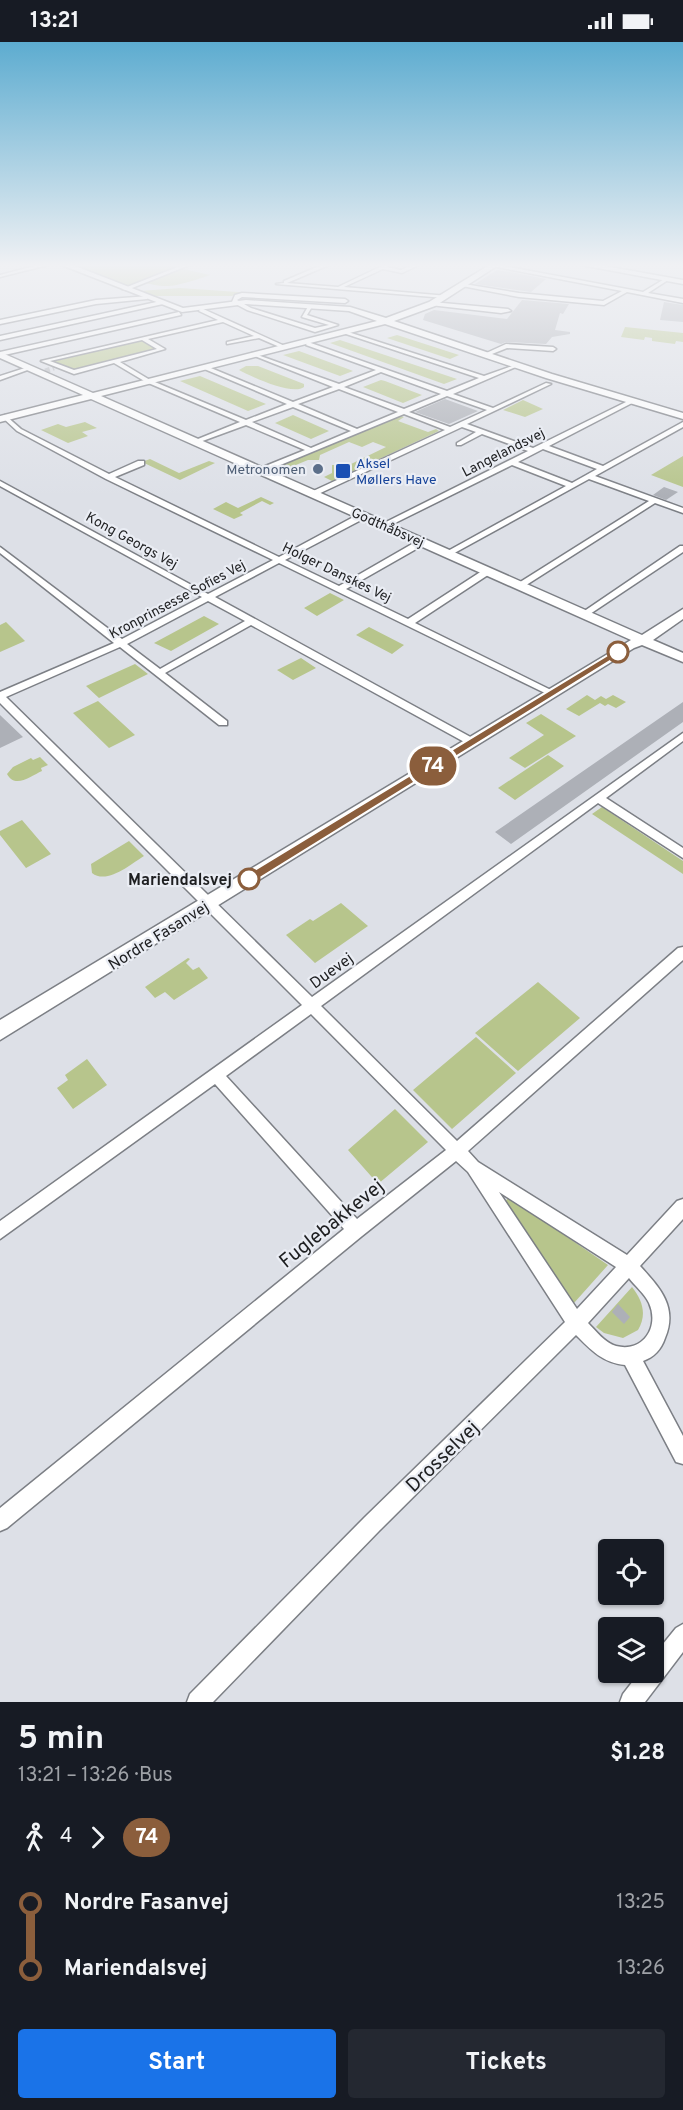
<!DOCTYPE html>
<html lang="en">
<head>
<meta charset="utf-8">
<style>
  :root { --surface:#171b24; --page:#242831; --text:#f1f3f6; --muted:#9ea1a6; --accent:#1a73e8 }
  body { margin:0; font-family:Overpass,sans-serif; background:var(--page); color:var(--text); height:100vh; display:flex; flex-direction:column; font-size:22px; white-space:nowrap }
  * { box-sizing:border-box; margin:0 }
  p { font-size:20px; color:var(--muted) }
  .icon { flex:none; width:33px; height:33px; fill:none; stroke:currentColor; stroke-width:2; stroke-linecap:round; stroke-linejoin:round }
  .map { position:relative; height:1660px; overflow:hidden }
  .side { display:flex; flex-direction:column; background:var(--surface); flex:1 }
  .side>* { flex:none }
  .badge { padding:0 12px; border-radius:20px; font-size:21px; line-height:39px }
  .fabs { position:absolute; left:598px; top:1497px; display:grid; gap:12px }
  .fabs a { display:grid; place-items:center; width:66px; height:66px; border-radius:6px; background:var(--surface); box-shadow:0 2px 4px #0004; font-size:30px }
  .map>.badge { position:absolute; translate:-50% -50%; box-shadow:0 0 0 3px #fff }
  .legs { display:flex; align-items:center; gap:9px; height:66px; padding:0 18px; font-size:20px }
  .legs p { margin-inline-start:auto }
  .head { display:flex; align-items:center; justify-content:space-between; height:102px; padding:0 18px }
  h1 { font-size:33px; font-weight:700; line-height:45px }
  .button { display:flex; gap:12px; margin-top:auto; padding:12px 18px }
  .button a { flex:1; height:69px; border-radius:6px; background:var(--accent); color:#fff; font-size:24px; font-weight:700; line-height:69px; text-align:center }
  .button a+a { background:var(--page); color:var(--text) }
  ul { padding:0 18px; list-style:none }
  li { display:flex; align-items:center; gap:21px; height:66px; font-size:22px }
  li i { display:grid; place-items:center; width:9px; height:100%; margin:0 8px; background:currentColor }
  li i::after { content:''; width:15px; height:15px; margin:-8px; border:4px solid; border-radius:50%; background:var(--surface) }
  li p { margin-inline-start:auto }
  li:first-child i { background:linear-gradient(#0000 50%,currentColor 0) }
  li:last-child i { background:linear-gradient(currentColor 50%,#0000 0) }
  .status { display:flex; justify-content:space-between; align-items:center; height:42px; padding:0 30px; background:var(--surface); direction:ltr }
  .status svg { height:16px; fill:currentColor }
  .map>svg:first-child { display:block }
  .green { fill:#b7c58c }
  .building { fill:#adb0b7 }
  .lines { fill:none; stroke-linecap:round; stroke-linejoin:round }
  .street-tunnel { stroke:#b7b9bf; stroke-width:5; stroke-dasharray:5 3; stroke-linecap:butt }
  .street-casing { stroke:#7c7f85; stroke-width:3 }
  .secondary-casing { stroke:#7c7f85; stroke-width:3 }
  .street { fill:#fff; fill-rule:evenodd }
  .secondary { fill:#fff; fill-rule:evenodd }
  .line-1 { fill:#8b5e3c; stroke:#fff; stroke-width:1.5 }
  .service-dot { fill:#5c6f8a; stroke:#eaedf4; stroke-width:2 }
  .transit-dot { fill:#1a4fb4; stroke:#eaedf4; stroke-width:2 }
  .stop-1-dot { fill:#fff; stroke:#8b5e3c; stroke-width:3 }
  .labels { text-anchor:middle; stroke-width:4.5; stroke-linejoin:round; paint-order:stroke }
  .far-street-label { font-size:14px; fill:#1e1f21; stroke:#eaedf4 }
  .far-transit-label { font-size:14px; fill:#164399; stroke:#eaedf4; text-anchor:start }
  .far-service-label { font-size:14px; fill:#4e5e75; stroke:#eaedf4; text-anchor:end }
  .stop-label { font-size:16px; font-weight:bold; fill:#1e1f21; stroke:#eaedf4; text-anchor:end }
  .street-label { font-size:16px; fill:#1e1f21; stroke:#eaedf4 }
  .near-street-label { font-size:20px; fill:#1e1f21; stroke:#eaedf4 }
</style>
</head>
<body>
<div class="status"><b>13:21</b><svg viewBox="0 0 49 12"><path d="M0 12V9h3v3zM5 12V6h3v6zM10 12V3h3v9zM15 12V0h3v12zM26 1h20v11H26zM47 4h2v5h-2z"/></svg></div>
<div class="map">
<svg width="683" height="1660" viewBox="0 0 683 1660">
  <rect width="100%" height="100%" fill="#dde0e7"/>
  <path class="green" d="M70,222H187L179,226L210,233C199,237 175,245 164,244C146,243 147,237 126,244Z
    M180,246L238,250L245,251H238L232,254H154L140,249Z
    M625,285L683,291V300L676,299L675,302L652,299V296L645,295L644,298L621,295Z
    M397,293L459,313L450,317L387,296Z
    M141,298L158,308L73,328L52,320Z
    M340,298L457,337L444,342L330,301Z
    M299,309L348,327L353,329L340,334L283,313Z
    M246,324H258L304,342V345C293,354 252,335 239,328Z
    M200,334L266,362L248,369L180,339Z
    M381,338L385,339L422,353L403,361L363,345Z
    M523,358L543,367L525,375L503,368Z
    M293,373L329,389L311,397L275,381Z
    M400,374L404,375L398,379L428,390L436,387L439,389L332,439L324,435L332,431V423H349L386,405L373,400L362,405L349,400L320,413L319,418H308L286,427L280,424Z
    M85,380L97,386L82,390L88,394L68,401L41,388L58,382L66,385Z
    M683,414V445L651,433Z
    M150,417L179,431L209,419L215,421L180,438L142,420Z
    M261,455L274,461L270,463L262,459L240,471L243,473L234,477L213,467L226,460L238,466Z
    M330,551L344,558L317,574L304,566Z
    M204,574L219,582L171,609L154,601Z
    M6,580L25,599L0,610V583Z
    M369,585L404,603L392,612L356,593Z
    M301,616L316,626L293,638L277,628Z
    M135,622L148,632L99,656L86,644Z
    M587,653L595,658L601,654L606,657L613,653L626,660L616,666L608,662L605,664L600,661L579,674L566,667Z
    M98,659L135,693L109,706L73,671Z
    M541,672L576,694L525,726L509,716L544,693L526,681Z
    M548,713L564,724L515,758L498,746Z
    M40,715L48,723L41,726L42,729C31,734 15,747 7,732L13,725L31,716L33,718Z
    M602,765L683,819V832L592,772Z
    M22,778L51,812L26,826L0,793V789Z
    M129,799L144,814C131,822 107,843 92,831L91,822Z
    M341,861L368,884L315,921L286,893L310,877L313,879Z
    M188,916L190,917L186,921L193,928L199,925L208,936L174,958L165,950L155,956L145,945Z
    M538,940L580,976L518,1029L475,991Z
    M476,995L516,1031L452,1087L413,1048Z
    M87,1017L107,1043L73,1067L57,1046L68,1038L65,1033Z
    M395,1067L428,1100L378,1142L348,1108Z
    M509,1155L608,1223L574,1261L503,1162Z
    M632,1245C643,1259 647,1273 638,1288L623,1296L604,1291L596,1285Z"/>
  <path class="building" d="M497,228L516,231L546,237L531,250L475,242Z
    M522,258L569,262L563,272L560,271L555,288L570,290V292L552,295L546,302L506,300L501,302L423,278L425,272L434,268L507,277Z
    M664,260L683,263V280L660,278Z
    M445,357L478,369L449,382L415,370Z
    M664,445L678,450L666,458L653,453Z
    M683,660V680L511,802L495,790Z
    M0,673L23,695L0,706Z
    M618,1262L630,1275L624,1282L612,1270Z"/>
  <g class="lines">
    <path class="street-tunnel" d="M45,329L54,326"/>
    <g class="street-casing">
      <path id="street" d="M42,222H52L0,235V233Z
        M185,222H192L127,248L122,247Z
        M324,222H331L287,241L338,245L386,222H393L387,225L401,228L414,222H421L402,231L383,227L344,245L448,254L445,256L276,242L284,241V239Z
        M481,222H493L643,250L666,236L668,238L648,251L683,257V261L627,250L604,263L519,255L462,244L464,242L519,251L603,259L622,249Z
        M242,251L345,257L348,259L345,261L242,255L237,258L251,266L315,286L329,283L302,275L309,263H313L307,273L338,283L315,290L247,268L232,260L235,253Z
        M149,254L147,257L96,262L0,282V278L96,258Z
        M161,259L163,262L0,298V294Z
        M432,260L508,267L511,269L501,271L430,263Z
        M201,266L287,305L282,306L259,296L227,302V300L254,294L223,280L148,297L165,307L120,320L150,338L246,378L287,362L202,326V324H206L293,360L333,345L252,313V311L339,342L376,328L306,303L308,300L447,349L479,336L340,290L345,289L484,334L518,322V324L453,352L493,366L546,341L551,342L467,382L533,406L630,358H634V360L549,404L603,424L683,380V385L595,434L683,466V471L655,461L520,547L516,544L517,542L649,459L589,437L449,514L445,512L446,510L566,444L512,423L385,486H382V482L528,409L482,392L461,403H457V401L476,390L462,385L314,454L310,452L311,450L445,388L404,372L261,431L257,429L258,427L305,408L246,383L197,401H193V399L240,380L146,340L114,321L74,332L41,319L218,278L199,269ZM142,298L157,307L74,328L50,319ZM381,330L441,352L404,367L344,345ZM339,347L398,370L357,387L298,362ZM447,354L487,368L450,385L409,370ZM293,365L351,389L311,406L252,380ZM543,407L597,427L572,441L518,420Z
        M179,270L181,273L0,314V310Z
        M506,302L553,305L556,307L553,309L507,306L487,314L482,313Z
        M28,325L33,326L0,338V334Z
        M5,373L21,387L109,432L138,419H144V423L115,435L279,515L359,472H365V476L285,518L339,544L419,498H425V502L346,547L408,577L485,527H491V531L415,581L557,651L552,654L549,653L279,521L215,555L476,698L477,700L476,702H468L251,583L165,631L227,679V683H219L120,605L6,655L312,955L683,691V699L606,756L683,806V816L598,761L321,964L457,1099L678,906L683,905V918L468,1109L478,1120L627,1213L677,1159L683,1157V1177L640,1224C660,1246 678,1265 665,1296C661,1308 654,1315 643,1319L683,1394V1422L676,1420L625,1323C603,1321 591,1308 576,1293L379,1489L213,1660H187L190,1652L365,1475L565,1280L468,1130L456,1119L362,1194L7,1486L0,1489V1466L344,1187L215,1042L0,1197V1179L302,963L0,661V650L114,601L0,511V505L122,597L202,555L0,444V439L208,552L273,518L106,437L17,389L3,376L2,375ZM208,559L245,579L160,627L127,602ZM311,972L446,1108L357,1177L226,1034ZM499,1150L616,1225L577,1267ZM629,1236C635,1244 645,1252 649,1261C660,1285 643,1311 616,1304C605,1301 596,1289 588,1281Z
        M680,504H683V510L587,574L584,575L580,572Z
        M683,1582V1610L645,1660H620L623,1652L640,1630H654V1613L676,1586Z"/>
    </g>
    <g class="secondary-casing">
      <path id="secondary" d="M59,222H70L183,266L246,258L350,265L386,276L429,260L491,222H500L435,264L394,279L552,332L683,371V377L546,336L385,282L101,354L642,593L683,567V577L653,598L683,611V620L642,603L634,606L0,998V978L631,598L91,357L0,380V374L83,353L0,316V310L93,351L377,279L349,269L246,262L182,270Z
        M576,222H594L683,238V242Z"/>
    </g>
    <use href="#street" class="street"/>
    <use href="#secondary" class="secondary"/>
  </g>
  <linearGradient id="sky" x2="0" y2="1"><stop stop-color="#5dacd0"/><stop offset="0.49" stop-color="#f0f1f4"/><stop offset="1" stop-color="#f0f1f4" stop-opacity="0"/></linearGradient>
  <rect width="683" height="455" fill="url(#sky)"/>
  <path class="line-1" d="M618,607L621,608V612L253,840H245V834Z"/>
  <circle class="service-dot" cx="318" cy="427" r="6"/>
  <rect class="transit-dot" x="335" y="421" width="16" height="16" rx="3"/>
  <g class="stop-1-dot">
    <circle cx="618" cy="610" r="10"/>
    <circle cx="249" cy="837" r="10"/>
  </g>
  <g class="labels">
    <g class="far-street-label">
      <text transform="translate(503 410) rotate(-27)" y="5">Langelandsvej</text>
      <text transform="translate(388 485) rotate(24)" y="5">Godthåbsvej</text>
      <text transform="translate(132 498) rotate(29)" y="5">Kong Georgs Vej</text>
      <text transform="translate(337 530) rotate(26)" y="5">Holger Danskes Vej</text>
      <text transform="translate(177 557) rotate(-28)" y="5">Kronprinsesse Sofies Vej</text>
    </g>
    <g class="far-transit-label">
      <text x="356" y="426">Aksel<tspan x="356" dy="16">Møllers Have</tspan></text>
    </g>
    <g class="far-service-label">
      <text x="306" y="432">Metronomen</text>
    </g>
    <g class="stop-label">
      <text x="232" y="843">Mariendalsvej</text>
    </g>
    <g class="street-label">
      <text transform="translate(158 893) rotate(-32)" y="6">Nordre Fasanvej</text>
      <text transform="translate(331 928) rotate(-36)" y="6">Duevej</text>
    </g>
    <g class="near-street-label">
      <text transform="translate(331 1181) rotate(-39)" y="7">Fuglebakkevej</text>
      <text transform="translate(442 1414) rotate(-44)" y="7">Drosselvej</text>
    </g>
  </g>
</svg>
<div class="fabs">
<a><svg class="icon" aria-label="locate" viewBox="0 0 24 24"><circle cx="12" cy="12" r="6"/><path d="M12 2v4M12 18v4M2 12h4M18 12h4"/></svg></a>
<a><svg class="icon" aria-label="layers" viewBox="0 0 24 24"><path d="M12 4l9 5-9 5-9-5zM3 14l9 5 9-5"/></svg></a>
</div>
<b class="badge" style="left:433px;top:724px;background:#8b5e3c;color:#fff">74</b>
</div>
<section class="side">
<div class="head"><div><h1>5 min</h1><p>13:21 – 13:26 · Bus</p></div><b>$1.28</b></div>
<div class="legs"><svg class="icon" aria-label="walk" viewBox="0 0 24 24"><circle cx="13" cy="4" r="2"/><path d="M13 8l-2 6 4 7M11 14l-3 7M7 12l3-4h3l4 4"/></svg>4<svg class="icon" aria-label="forward" viewBox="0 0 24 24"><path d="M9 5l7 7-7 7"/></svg><b class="badge" style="background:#8b5e3c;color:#fff">74</b></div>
<ul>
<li><i style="color:#8b5e3c"></i><b>Nordre Fasanvej</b><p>13:25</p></li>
<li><i style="color:#8b5e3c"></i><b>Mariendalsvej</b><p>13:26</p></li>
</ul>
<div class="button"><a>Start</a><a>Tickets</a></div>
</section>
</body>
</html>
